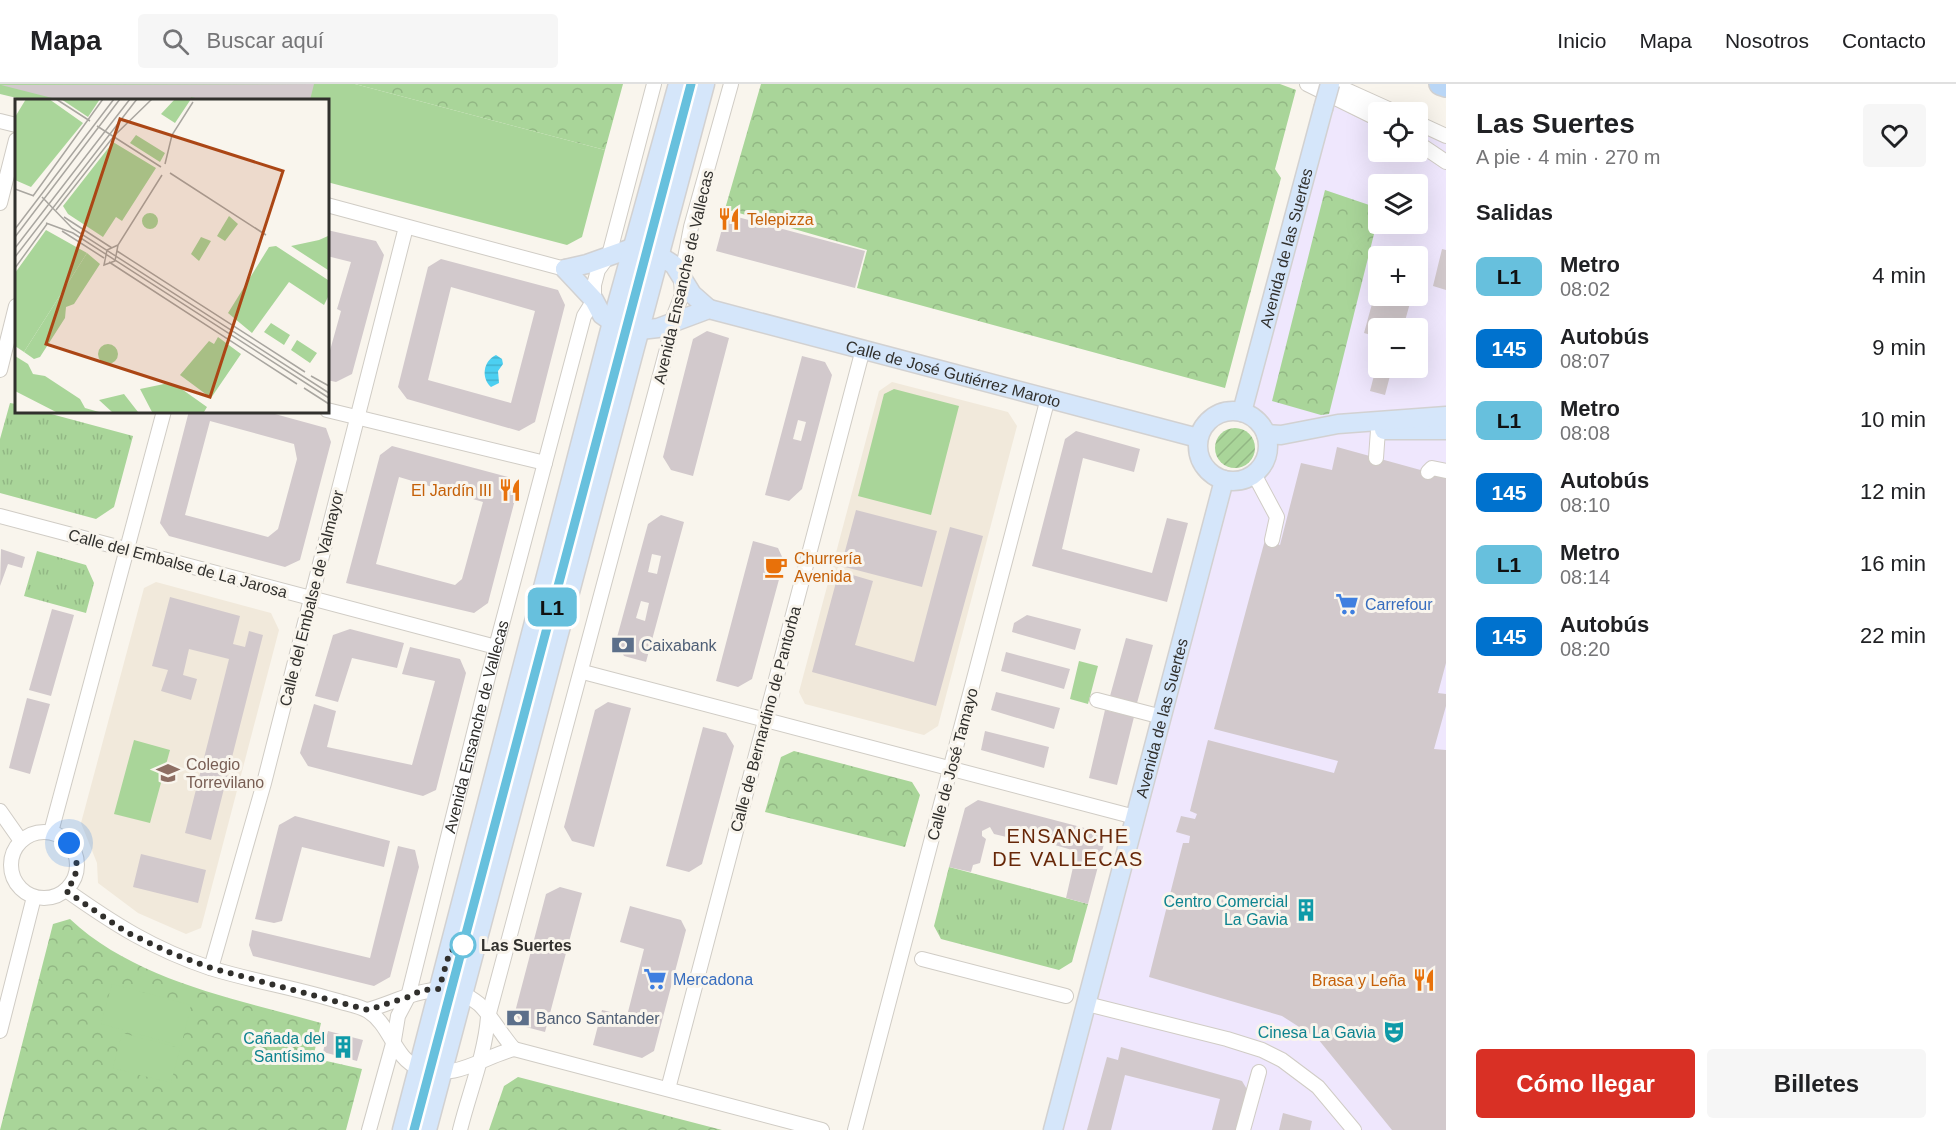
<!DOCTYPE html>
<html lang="es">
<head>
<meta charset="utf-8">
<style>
  :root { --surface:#fff; --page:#f6f6f6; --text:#202124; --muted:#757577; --line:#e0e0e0; --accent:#d93025 }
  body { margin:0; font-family:Helvetica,sans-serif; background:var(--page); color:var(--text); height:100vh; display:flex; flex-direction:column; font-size:22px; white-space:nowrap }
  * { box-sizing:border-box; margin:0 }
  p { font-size:20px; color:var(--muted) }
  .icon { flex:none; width:33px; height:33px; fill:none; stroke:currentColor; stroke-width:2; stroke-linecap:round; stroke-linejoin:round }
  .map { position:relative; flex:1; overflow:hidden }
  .side { display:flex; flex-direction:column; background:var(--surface); width:510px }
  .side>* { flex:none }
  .badge { padding:0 12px; border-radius:9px; font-size:21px; line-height:39px }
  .controls { position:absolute; left:1368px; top:18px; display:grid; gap:12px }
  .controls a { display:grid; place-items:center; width:60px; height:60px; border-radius:6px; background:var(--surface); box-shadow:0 6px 24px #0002; font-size:30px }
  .you { position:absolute; width:30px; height:30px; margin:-15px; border:4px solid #fff; border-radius:50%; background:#1a73e8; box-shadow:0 0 0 9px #1a73e833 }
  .map>.badge { position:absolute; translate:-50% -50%; box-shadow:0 0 0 3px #fff }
  h2 { padding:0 30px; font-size:22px; line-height:54px }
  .round { display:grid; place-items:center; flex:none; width:63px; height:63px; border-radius:6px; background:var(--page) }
  .head { display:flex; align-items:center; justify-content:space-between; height:102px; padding:0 30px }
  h1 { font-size:28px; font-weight:700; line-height:45px }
  .button { display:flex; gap:12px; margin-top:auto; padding:12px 30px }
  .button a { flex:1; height:69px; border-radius:6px; background:var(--accent); color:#fff; font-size:24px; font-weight:700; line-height:69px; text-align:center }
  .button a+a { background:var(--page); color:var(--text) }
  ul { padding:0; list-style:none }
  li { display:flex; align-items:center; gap:18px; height:72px; padding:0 30px }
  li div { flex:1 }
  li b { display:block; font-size:22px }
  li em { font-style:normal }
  li .badge { min-width:66px; font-weight:700; text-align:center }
  header { display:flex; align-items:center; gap:36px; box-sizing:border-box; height:84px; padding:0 30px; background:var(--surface); border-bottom:2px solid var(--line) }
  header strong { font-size:28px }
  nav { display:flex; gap:33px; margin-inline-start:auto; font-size:21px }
  .search { width:420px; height:54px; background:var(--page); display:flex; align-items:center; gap:15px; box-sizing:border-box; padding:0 21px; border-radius:6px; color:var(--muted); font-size:22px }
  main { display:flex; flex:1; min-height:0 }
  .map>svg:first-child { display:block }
  .commercial { fill:#efe7fd; fill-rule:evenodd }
  .built { fill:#f1e9db }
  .grass { fill:url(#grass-tufts) }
  .park { fill:url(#park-crowns) }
  .garden { fill:url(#garden-furrows) }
  .pitch { fill:#a9d599 }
  .water { fill:url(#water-rules) }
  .building { fill:#d2c9cc; fill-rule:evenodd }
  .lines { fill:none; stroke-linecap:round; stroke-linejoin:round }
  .minor-casing { stroke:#d0ccc5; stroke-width:16 }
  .major-casing { stroke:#d2d1d1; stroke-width:21 }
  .highway-casing { stroke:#d2d1d1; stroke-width:24 }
  .minor { stroke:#fff; stroke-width:14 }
  .major { stroke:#d5e6fa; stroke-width:18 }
  .highway { stroke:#b9d6f6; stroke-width:21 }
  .major-bridge-casing { stroke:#d2d1d1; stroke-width:21; stroke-linecap:butt }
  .major-bridge { stroke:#d5e6fa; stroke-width:18 }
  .line-casing { stroke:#fff; stroke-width:14 }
  .line { stroke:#67c0dd; stroke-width:9 }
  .walk { stroke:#31302d; stroke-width:6; stroke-dasharray:0 10.8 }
  .stop-dot { fill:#fff; stroke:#67c0dd; stroke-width:3 }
  .labels { text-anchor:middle; stroke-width:6; stroke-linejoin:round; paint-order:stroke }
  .food-label { font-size:16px; fill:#c56008; stroke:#f9f5ed; text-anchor:start }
  .street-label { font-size:16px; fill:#31302d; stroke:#f9f5ed }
  .shop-label { font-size:16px; fill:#366cbe; stroke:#f9f5ed; text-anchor:start }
  .service-label { font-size:16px; fill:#4e5e75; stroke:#f9f5ed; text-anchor:start }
  .education-label { font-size:16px; fill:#785e54; stroke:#f9f5ed; text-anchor:start }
  .culture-label { font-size:16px; fill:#0d838f; stroke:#f9f5ed; text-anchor:end }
  .stop-label { font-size:16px; font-weight:bold; fill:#31302d; stroke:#f9f5ed; text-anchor:start }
  .quarter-label { font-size:20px; letter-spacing:1.5px; fill:#672708; stroke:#f9f5ed }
  .inset-road { fill:none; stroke:#a9a6a0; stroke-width:1.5 }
  .view { fill:#ab4615; fill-opacity:0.15; stroke:#ab4615; stroke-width:3 }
  .inset-edge { fill:none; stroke:#31302d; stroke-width:3 }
</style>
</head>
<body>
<header>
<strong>Mapa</strong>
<div class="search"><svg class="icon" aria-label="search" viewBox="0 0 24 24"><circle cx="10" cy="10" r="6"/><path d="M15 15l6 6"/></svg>Buscar aquí</div>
<nav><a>Inicio</a><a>Mapa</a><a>Nosotros</a><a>Contacto</a></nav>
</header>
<main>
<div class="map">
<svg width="1446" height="1046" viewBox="0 0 1446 1046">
  <defs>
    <pattern id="grass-tufts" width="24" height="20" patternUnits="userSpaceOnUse" patternTransform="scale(1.5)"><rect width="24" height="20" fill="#a9d599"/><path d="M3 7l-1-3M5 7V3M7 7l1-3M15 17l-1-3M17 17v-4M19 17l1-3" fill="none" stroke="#92b784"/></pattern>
    <pattern id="park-crowns" width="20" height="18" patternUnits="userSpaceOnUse" patternTransform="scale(1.5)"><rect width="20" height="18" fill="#a9d599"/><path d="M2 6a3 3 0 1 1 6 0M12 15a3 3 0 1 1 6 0" fill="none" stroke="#92b784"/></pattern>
    <pattern id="garden-furrows" width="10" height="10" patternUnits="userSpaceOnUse" patternTransform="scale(1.5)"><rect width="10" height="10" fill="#a9d599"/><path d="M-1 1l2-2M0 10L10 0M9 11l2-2" fill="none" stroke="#92b784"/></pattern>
    <pattern id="water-rules" width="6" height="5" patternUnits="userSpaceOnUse" patternTransform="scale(1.5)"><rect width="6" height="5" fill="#4ccff1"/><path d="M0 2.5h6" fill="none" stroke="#43b2cf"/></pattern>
  </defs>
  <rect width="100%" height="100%" fill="#f9f5ed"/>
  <path class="commercial" d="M1330,0L1378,28V68H1418V39L1446,52V1046H1053L1224,396L1245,395L1254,390L1261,383L1268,367L1266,350L1260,340L1242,328ZM1378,100H1418V140H1378ZM1378,172H1418V212H1378ZM1378,244H1418V284H1378Z"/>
  <path class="built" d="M892,298L1008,328L1017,342L938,642L924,651L805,620L799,608L879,307Z
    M156,498L271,529L279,546L201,844L186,850L138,829L98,799L97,779L81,739L144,504Z"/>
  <path class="grass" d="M10,319L16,320V327H40L133,352L114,423L96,435L0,409V355Z
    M37,467L86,481L94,499L86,529L24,512Z
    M949,783L1088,820L1072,878L1059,886L941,855L934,842Z"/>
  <path class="park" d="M355,0H623L605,66Z
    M761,0H1280L1296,6L1275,85L1281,94L1225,304L857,204L867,166L725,125Z
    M1325,106L1378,124V134L1329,330L1321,331L1272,317Z
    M794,667L912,698L920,711L905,763L765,728L781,673Z
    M70,835C136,897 236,915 321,939L313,974L362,985L346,1046H0L53,840Z
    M518,993L722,1046H489L504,1002Z"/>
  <path class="garden" d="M1215 364a20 20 0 1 1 40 0a20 20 0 1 1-40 0Z"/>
  <path class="pitch" d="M0,0H355L605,66L582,153L567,161L327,98V16H25L0,10Z
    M894,305L959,322L931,431L858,412L884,310Z
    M1079,577L1098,582L1088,620L1070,615Z
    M134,656L170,666L150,739L114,730Z
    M112,900L191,921L181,962L101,940Z
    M122,949L180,964L171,999L113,984Z"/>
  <path class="water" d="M496,271L502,275L503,280L498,287L499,299L491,303C481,294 483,277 496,271Z"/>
  <path class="building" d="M314,0L310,16H204L191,13L190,16H60L1,1Z
    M726,130L865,167L855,204L716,167Z
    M327,146L376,157L384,171L352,290L336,298L327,296V270H329L341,227L337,225L351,178L327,172Z
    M1442,165L1446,166V206L1433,202Z
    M441,175L558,206L565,221L535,338L519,347L407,315L398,303L428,183ZM451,203L535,227L511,319L428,296Z
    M1378,198V212H1412L1403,244H1378V253L1364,249Z
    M707,247L729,254L693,392L671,386L663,373L693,255Z
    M802,272L825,278L832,291L802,405L789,417L765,411ZM798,336L806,338L801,357L793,355Z
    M1378,276V284H1392L1385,311L1370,307Z
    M189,327H264L326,344L331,358L300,476L285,483L169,452L160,439ZM210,337L294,360L297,375L278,445L268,453L185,431Z
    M1076,347L1140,365L1134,388L1083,374L1062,465L1152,489L1167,434L1188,439L1167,518L1032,482L1065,355Z
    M392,362L508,393L517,408L488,519L474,529L346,499L380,371ZM399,393L483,418L462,495L455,501L376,480Z
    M1337,363L1446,393V579L1438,609L1446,610V622L1434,665L1446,666V1046H1392L1318,955L1282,932L1149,893L1183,759H1189L1190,752L1176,748L1181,732L1195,735L1197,730L1190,727L1208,656L1334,689L1338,677L1214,645L1265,456L1280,461L1301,379L1332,386Z
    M856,426L937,447L922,503L841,482Z
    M661,431L684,438L646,578L624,572L616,557L648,440ZM652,470L661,472L657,490L648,488ZM641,517L649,519L645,537L636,534Z
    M950,443L983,452L936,622L812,588L839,487L873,497L855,561L914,578Z
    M753,457L778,464L784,477L752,595L738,603L716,597Z
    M1,465L25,473L22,484L8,480L0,502Z
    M170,513L240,532L233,560L245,563L249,547L263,551L211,756L185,749L229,575L189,565L183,591L197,595L191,616L161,607L168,586L152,582Z
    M52,525L74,531L51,612L29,606Z
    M1027,531L1081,545L1075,566L1012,548L1014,539Z
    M350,545L404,559L397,584L352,574L338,618L315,612L333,551Z
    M1126,554L1153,561L1137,619L1110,612Z
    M410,563L460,575L466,589L436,706L423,712L308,682L300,669L314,620L336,627L327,663L412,681L435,597L402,590Z
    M1006,568L1070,585L1064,605L1001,587Z
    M996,608L1060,624L1054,645L991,626Z
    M27,614L50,620L30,690L9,684Z
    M608,618L631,624L594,763L572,757L564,743L595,626Z
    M1105,626L1134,633L1117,701L1089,694Z
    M703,643L726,649L734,662L702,780L689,788L666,782Z
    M985,647L1049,663L1044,684L981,666Z
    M978,716L1096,747L1104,760L1088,820L1066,814L1076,770L1071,768L1072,766L1024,752L1019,756L994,750L990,743L982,747V752L986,755L980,779L973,781L971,788L949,783L965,724Z
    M295,732L390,757L384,783L302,763L282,837L274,839L255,835L279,741Z
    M398,762L415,766L419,783L390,893L374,902L253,872L249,861L252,846L370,874Z
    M141,770L206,786L198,819L133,803Z
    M560,803L582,809L545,948L522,942L515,928L546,810Z
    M630,822L681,836L686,846L654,967L642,974L593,961L602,926L627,932L644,865L620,858Z
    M328,947L363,956L357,977L323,968Z
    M1121,963L1242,997L1248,1007L1237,1046H1212L1220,1015L1125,991L1111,1046H1087L1107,973L1118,976Z
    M1283,1029L1312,1037L1310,1046H1279Z"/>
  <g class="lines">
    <g class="minor-casing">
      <g id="minor">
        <path d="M1307,0L1378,35"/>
        <path d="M1333,0L1395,28"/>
        <path d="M0,37L16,41"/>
        <path d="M1418,39L1446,52"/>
        <path d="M1418,59L1446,78"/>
        <path d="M0,119L16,56"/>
        <path d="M327,121L565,185"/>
        <path d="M0,286L16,222"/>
        <path d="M327,326L545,379"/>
        <path d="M1376,374L1378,346"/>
        <path d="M1428,388L1432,384L1446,387"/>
        <path d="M1254,390L1277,433L1272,456"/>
        <path d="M0,432L496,563"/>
        <path d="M583,588L1135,733"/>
        <path d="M1097,616L1162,633"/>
        <path d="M0,727L21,757"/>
        <circle cx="44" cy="781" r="33"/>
        <path d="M51,748L164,327"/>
        <path d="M66,806C114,840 153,865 210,884C252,897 296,904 338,917C347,920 360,922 368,927C391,941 394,975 419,984C456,997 480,974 514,965C503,953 490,930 479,920C443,890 405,915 368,926"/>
        <path d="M922,875L1066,912"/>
        <path d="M211,884L264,699L406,143"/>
        <path d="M1087,920L1227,955L1262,966L1282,976L1318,1003L1354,1046"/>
        <path d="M0,947L34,813"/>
        <path d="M514,965L822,1046"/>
        <path d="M668,1005L863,265"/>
        <path id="s1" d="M369,1046L394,956L398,932L408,913L488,593L584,232L594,216V201L598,186L609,171L654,0"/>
        <path d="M460,1046C469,1009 485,971 488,933L668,261L671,239L682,211L681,195L691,143L731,0"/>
        <path d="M855,1046L1048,314"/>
        <path d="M1243,1046L1259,988"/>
      </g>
    </g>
    <g class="major-casing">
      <g id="major">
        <path id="s2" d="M565,185L594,216L602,231L612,238L640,246L658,244L709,225L1198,354"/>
        <path d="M565,185L587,180L632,164L660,172L674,181L692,210L709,225"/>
        <circle cx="1233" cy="362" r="35"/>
        <path id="s3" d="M1242,328L1323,25"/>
        <path d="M1384,346H1446"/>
        <path d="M1266,350L1281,351L1338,340L1446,332"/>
        <path d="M402,1046L612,238L678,0"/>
        <path d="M427,1046L705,0"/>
        <path id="s4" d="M1053,1046L1224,396"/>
      </g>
    </g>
    <g class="highway-casing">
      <path id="highway" d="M1440,0L1446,2"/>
    </g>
    <use href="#minor" class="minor"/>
    <use href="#major" class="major"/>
    <use href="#highway" class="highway"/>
    <g class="major-bridge-casing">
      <path id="major-bridge" d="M1323,25L1330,0"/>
    </g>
    <use href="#major-bridge" class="major-bridge"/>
  </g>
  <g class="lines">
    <g class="line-casing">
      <path id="line" d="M414,1046L691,0"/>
    </g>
    <use href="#line" class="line"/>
    <path class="walk" d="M69,759C80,776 79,791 66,807L126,848L171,869L211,884L368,926L408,913L422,906L439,905L450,867L463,861"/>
  </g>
  <defs>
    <g id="restaurant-bare" transform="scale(1.8)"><path d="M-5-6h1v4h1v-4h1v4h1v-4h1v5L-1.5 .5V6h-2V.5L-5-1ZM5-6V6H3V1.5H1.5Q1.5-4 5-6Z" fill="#e8710a" stroke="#f9f5ed" stroke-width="2.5" paint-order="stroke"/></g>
    <g id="cafe-bare" transform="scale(1.8)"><path d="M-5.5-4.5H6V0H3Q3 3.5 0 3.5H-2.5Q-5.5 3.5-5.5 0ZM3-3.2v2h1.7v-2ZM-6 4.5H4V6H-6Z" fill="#e8710a" stroke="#f9f5ed" stroke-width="2.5" paint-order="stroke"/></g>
    <g id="supermarket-bare" transform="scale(1.8)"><path d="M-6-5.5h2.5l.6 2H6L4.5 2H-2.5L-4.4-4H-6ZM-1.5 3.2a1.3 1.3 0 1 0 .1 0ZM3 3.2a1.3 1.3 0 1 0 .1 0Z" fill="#3f7fe0" stroke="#f9f5ed" stroke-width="2.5" paint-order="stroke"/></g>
    <g id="bank-bare" transform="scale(1.8)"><path d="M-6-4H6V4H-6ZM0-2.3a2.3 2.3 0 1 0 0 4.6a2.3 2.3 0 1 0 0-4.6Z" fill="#5c6f8a" stroke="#f9f5ed" stroke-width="2.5" paint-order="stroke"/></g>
    <g id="school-bare" transform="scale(1.8)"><path d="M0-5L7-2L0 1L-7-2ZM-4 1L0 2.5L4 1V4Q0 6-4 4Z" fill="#8d6e63" stroke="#f9f5ed" stroke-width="2.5" paint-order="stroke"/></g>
    <g id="building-bare" transform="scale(1.8)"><path d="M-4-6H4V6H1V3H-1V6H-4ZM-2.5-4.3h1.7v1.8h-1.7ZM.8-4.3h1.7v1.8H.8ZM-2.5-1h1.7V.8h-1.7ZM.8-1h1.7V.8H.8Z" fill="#0f9aa8" stroke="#f9f5ed" stroke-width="2.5" paint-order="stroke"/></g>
    <g id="theatre-bare" transform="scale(1.8)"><path d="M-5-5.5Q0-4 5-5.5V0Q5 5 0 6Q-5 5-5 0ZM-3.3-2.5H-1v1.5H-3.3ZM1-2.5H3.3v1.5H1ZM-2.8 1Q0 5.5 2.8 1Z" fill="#0f9aa8" stroke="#f9f5ed" stroke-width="2.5" paint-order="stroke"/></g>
  </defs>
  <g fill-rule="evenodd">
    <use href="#restaurant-bare" x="729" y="135"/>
    <use href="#restaurant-bare" x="510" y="406"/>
    <use href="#cafe-bare" x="776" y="483"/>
    <use href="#supermarket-bare" x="1347" y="520"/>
    <use href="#bank-bare" x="623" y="561"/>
    <use href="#school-bare" x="168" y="689"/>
    <use href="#building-bare" x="1306" y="826"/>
    <use href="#supermarket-bare" x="655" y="895"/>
    <use href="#restaurant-bare" x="1424" y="896"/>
    <use href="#bank-bare" x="518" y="934"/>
    <use href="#theatre-bare" x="1394" y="948"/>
    <use href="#building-bare" x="343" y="963"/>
  </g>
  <circle class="stop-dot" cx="463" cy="861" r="12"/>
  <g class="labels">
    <g class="food-label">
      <text x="747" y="141">Telepizza</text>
      <text x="492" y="412" text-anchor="end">El Jardín III</text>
      <text x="794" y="480">Churrería<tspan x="794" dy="18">Avenida</tspan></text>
      <text x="1406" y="902" text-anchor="end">Brasa y Leña</text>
    </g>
    <g class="street-label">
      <text dy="6" stroke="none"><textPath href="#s3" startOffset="170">Avenida de las Suertes</textPath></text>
      <text transform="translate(683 193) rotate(-77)" y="6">Avenida Ensanche de Vallecas</text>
      <text dy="6" stroke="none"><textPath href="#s2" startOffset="426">Calle de José Gutiérrez Maroto</textPath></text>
      <text transform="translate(178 479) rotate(15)" y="6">Calle del Embalse de La Jarosa</text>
      <text transform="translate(311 514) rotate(-76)" y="6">Calle del Embalse de Valmayor</text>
      <text dy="6" stroke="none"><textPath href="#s4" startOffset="426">Avenida de las Suertes</textPath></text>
      <text transform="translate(765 635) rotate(-75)" y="6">Calle de Bernardino de Pantorba</text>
      <text dy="6" stroke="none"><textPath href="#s1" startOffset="418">Avenida Ensanche de Vallecas</textPath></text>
      <text transform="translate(952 680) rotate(-75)" y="6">Calle de José Tamayo</text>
    </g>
    <g class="shop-label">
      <text x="1365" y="526">Carrefour</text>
      <text x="673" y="901">Mercadona</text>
    </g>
    <g class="service-label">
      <text x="641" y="567">Caixabank</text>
      <text x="536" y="940">Banco Santander</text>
    </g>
    <g class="education-label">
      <text x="186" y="686">Colegio<tspan x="186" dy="18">Torrevilano</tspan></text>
    </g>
    <g class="culture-label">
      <text x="1288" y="823">Centro Comercial<tspan x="1288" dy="18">La Gavia</tspan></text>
      <text x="1376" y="954">Cinesa La Gavia</text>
      <text x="325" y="960">Cañada del<tspan x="325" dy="18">Santísimo</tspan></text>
    </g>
    <g class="stop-label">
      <text x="481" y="867">Las Suertes</text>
    </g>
    <g class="quarter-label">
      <text x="1068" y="759">ENSANCHE<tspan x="1068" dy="23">DE VALLECAS</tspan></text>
    </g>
  </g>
  <g transform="translate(15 15)">
    <rect width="314" height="314" fill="#f9f5ed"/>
    <path d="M214,117L223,125L210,142L202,137ZM83 255a10 10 0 1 1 20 0a10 10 0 1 1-20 0Z" fill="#a9d599"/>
    <path d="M11,0H34L68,24L16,88L0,81V18ZM46,0H85L73,18ZM160,0H176L160,24L146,15ZM121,36L150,54L145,63L115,44ZM98,43L141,69L107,122L101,118L88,138L53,115L48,107ZM31,131L72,154L9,253L0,247V174ZM313,137V171L276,147L304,141ZM186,138L196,142L184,162L176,155ZM261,147L313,181V198L309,206L274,183L237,234L213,214L254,148ZM256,224L275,236L269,246L249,233ZM203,238L226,255L196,299L165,276L194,242L199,245ZM282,241L302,254L295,264L276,251ZM0,257L13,265L18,275L30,277L65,300L70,309L84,313H41L0,292ZM149,285L161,286L192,308L189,313H137L125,290ZM109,295L123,313H97L84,301Z" fill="#a9d599"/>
    <path d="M127 122a8 8 0 1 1 16 0a8 8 0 1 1-16 0ZM72,154L85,165L59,205L51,208L50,219L25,258L19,260L9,253Z" fill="#a9d599"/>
    <path class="inset-road" d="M41,0L75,22M82,27L146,68M150,65L157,36L178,3M155,74L251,136M0,90L19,97M18,97L88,0M27,98L57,129L314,294M41,111L99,37L137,0M49,118L97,149M31,124L58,134L314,299M0,130L99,0M47,132L89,159M0,138L105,0M103,146L92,151L89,166L100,162L103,146L147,76M0,149L115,0M102,152L290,273M0,158L122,0M94,163L282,285M0,169L32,125M296,277L314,287M289,289L314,305"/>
    <path class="view" d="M105,20L268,72L195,298L31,245Z"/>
    <rect width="314" height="314" class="inset-edge"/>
  </g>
</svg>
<div class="controls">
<a><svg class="icon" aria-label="locate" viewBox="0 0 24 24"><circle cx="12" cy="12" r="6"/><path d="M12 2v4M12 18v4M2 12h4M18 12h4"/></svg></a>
<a><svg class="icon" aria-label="layers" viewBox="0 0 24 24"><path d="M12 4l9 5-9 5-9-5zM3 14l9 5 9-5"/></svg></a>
<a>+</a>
<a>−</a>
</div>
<div class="you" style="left:69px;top:759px"></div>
<b class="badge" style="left:552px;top:523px;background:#67c0dd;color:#111">L1</b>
</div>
<section class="side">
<div class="head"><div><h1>Las Suertes</h1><p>A pie · 4 min · 270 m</p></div><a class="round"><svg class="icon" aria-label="heart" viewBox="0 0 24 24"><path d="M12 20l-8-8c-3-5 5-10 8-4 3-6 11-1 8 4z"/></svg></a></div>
<h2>Salidas</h2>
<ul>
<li><span class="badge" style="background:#67c0dd;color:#111">L1</span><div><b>Metro</b><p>08:02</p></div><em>4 min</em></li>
<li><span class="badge" style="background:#0072ce;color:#fff">145</span><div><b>Autobús</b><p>08:07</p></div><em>9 min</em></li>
<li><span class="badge" style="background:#67c0dd;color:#111">L1</span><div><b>Metro</b><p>08:08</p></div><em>10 min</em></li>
<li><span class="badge" style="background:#0072ce;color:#fff">145</span><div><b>Autobús</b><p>08:10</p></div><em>12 min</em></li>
<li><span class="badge" style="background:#67c0dd;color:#111">L1</span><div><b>Metro</b><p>08:14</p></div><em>16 min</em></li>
<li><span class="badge" style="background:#0072ce;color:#fff">145</span><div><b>Autobús</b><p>08:20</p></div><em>22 min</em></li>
</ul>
<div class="button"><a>Cómo llegar</a><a>Billetes</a></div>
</section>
</main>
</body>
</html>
